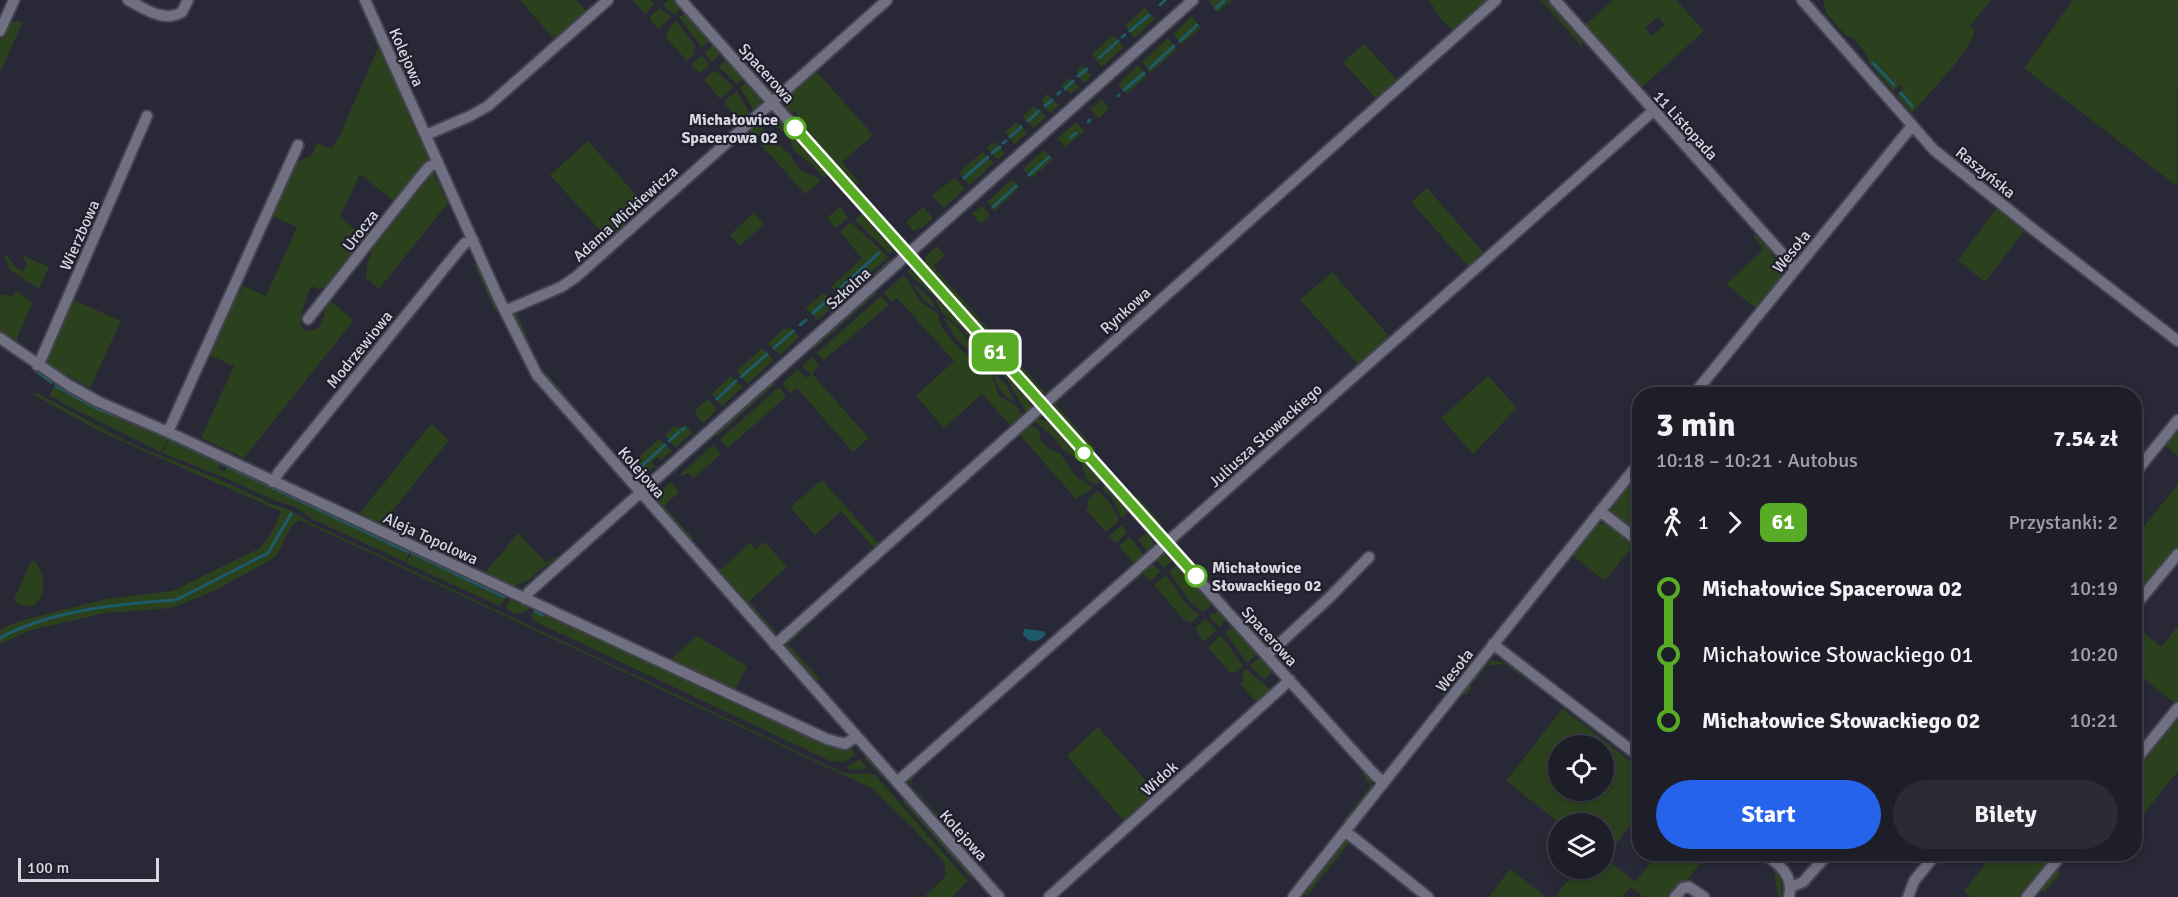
<!DOCTYPE html>
<html lang="pl">
<head>
<meta charset="utf-8">
<style>
  :root { --surface:#1e1e29; --page:#2b2b35; --text:#f1f3f6; --muted:#a1a2a8; --line:#3c3c46; --accent:#2563eb }
  body { margin:0; font-family:Signika,sans-serif; background:var(--page); color:var(--text); height:100vh; display:flex; flex-direction:column; font-size:22px; white-space:nowrap }
  * { box-sizing:border-box; margin:0 }
  p { font-size:20px; color:var(--muted) }
  .icon { flex:none; width:33px; height:33px; fill:none; stroke:currentColor; stroke-width:2; stroke-linecap:round; stroke-linejoin:round }
  .map { position:relative; flex:1; overflow:hidden }
  .drawer { position:absolute; left:1632px; top:387px; width:510px; height:474px; display:flex; flex-direction:column; background:var(--surface); border-radius:24px; box-shadow:0 3px 9px #0003,0 0 0 2px var(--line) }
  .drawer>* { flex:none }
  .badge { padding:0 12px; border-radius:9px; font-size:21px; line-height:39px }
  .tools { position:absolute; left:1548px; top:735px; display:grid; gap:12px }
  .tools a { display:grid; place-items:center; width:66px; height:66px; border-radius:50%; background:var(--surface); box-shadow:0 3px 9px #0003,0 0 0 2px var(--line); font-size:30px }
  .scale { position:absolute; left:18px; bottom:15px; width:141px; box-sizing:border-box; padding-left:6px; border:3px solid #d6d7e0; border-top:0; font-size:16px; line-height:21px; white-space:nowrap; color:#d6d7e0; -webkit-text-stroke:4px #1f1f2d; paint-order:stroke }
  .map>.badge { position:absolute; translate:-50% -50%; box-shadow:0 0 0 3px #fff }
  .legs { display:flex; align-items:center; gap:9px; height:66px; padding:0 24px; font-size:20px }
  .legs p { margin-inline-start:auto }
  .overview { display:flex; align-items:center; justify-content:space-between; height:102px; padding:0 24px }
  h1 { font-size:33px; font-weight:800; line-height:45px }
  .cta { display:flex; gap:12px; margin-top:auto; padding:12px 24px }
  .cta a { flex:1; height:69px; border-radius:36px; background:var(--accent); color:#fff; font-size:24px; font-weight:800; line-height:69px; text-align:center }
  .cta a+a { background:var(--page); color:var(--text) }
  ul { padding:0 24px; list-style:none }
  li { display:flex; align-items:center; gap:21px; height:66px; font-size:22px }
  li i { display:grid; place-items:center; width:9px; height:100%; margin:0 8px; background:currentColor }
  li i::after { content:''; width:15px; height:15px; margin:-8px; border:4px solid; border-radius:50%; background:var(--surface) }
  li p { margin-inline-start:auto }
  li:first-child i { background:linear-gradient(#0000 50%,currentColor 0) }
  li:last-child i { background:linear-gradient(currentColor 50%,#0000 0) }
  .map>svg:first-child { display:block }
  .green { fill:#2b411e; fill-rule:evenodd }
  .water { fill:#1d5b6b }
  .lines { fill:none; stroke-linecap:round; stroke-linejoin:round }
  .stream { stroke:#1d5b6b; stroke-width:3 }
  .minor-casing { stroke:#444450; stroke-width:14 }
  .minor { stroke:#707082; stroke-width:10 }
  .line-1-casing { stroke:#fff; stroke-width:14 }
  .line-1 { stroke:#58ac25; stroke-width:9 }
  .stop-1-dot { fill:#fff; stroke:#58ac25; stroke-width:3 }
  .labels { text-anchor:middle; stroke-width:4.5; stroke-linejoin:round; paint-order:stroke }
  .street-label { font-size:16px; fill:#d6d7e0; stroke:#1f1f2d }
  .stop-label { font-size:16px; font-weight:bold; fill:#d6d7e0; stroke:#1f1f2d; text-anchor:end }
</style>
</head>
<body>
<div class="map">
<svg width="2178" height="897" viewBox="0 0 2178 897">
  <rect width="100%" height="100%" fill="#282837"/>
  <path class="green" d="M520,0H576L586,11L554,39Z
    M633,0H650L655,4L645,14Z
    M668,0H676L681,6L675,15L663,5Z
    M1211,0H1231V1L1217,12L1209,1Z
    M1429,0H1487L1453,30L1441,19Z
    M1541,0H1546L1582,41L1583,48Z
    M1613,0H1676L1704,31L1640,89L1617,63L1618,61L1615,58L1612,57L1581,23L1583,21L1586,24ZM1658,17L1665,25L1651,36L1645,28Z
    M1823,0H1991L1970,26L1975,30C1967,57 1930,91 1912,113L1896,95L1904,88L1900,85L1893,91L1870,64L1866,53L1854,39L1846,36L1826,13Z
    M2073,0H2178L2177,186L2024,68Z
    M660,8L672,17L658,29L649,18Z
    M1145,8L1155,19L1134,38L1125,25Z
    M687,12L710,39L702,48L679,17Z
    M1192,16L1201,28L1182,44L1173,34Z
    M676,20L696,47L693,49L695,53L687,61L666,38L668,36L666,34Z
    M16,21L23,22L0,72V41L7,25Z
    M373,29L389,64L387,67L389,71L393,72L406,102L404,105L430,162L396,203L360,174L340,217L367,239L328,286L319,289L311,286C308,296 293,325 306,330C310,332 316,330 319,327C322,324 326,307 329,300L354,320L244,458L201,438L234,366L209,355L215,335L226,320L238,293L242,291L241,285L266,296L297,227L272,216L297,162L312,155L317,143L332,149L339,137L378,48L370,30Z
    M1112,36L1115,37L1124,47L1102,67L1092,54Z
    M1168,38L1177,49L1151,72H1149L1142,62Z
    M1364,44L1397,80L1377,100L1343,62Z
    M713,45L722,52L712,62L705,53Z
    M702,55L709,65L700,73L691,65Z
    M727,59L745,78L737,84L719,67Z
    M1082,65L1092,75L1084,83L1076,72Z
    M1138,65L1147,76L1127,94L1118,84Z
    M715,70L734,87L720,99L704,80Z
    M816,71L873,135L842,162L859,182L856,186L796,118L798,115L795,111L792,113L783,103L784,99Z
    M1070,78L1079,87L1071,94L1061,86Z
    M748,81C754,89 762,95 761,105L754,111L740,88Z
    M737,91L750,114L741,122L725,104V100Z
    M1047,94L1055,102L1060,104L1050,113L1043,105L1042,99Z
    M1102,99L1109,109L1099,118L1090,109Z
    M1034,106L1046,117L1033,128L1028,122H1025L1023,116Z
    M776,118L778,120L781,118L829,172V174L824,178L812,165L793,150C791,135 783,127 767,126Z
    M756,121L784,150L791,154C794,167 803,174 816,176L821,181L805,194L747,129Z
    M1076,122L1084,131L1065,148L1060,141L1056,140Z
    M1015,123L1021,125L1027,133L1015,144L1005,132Z
    M588,141L646,206H644L639,210V213L609,240L550,175Z
    M993,143H996L1005,153L998,160L987,148Z
    M1044,150L1053,159L1032,178L1023,169Z
    M982,152L994,163L988,168L987,167L986,170L970,185L959,173Z
    M432,170L448,203L379,289L366,278C366,238 408,199 432,170Z
    M955,178L965,189L944,208L932,195Z
    M1012,179L1019,187L995,211L987,202Z
    M1427,188L1484,253H1481L1475,259L1477,262L1454,282L1453,281L1468,266L1411,202Z
    M840,206L848,218L836,228L827,218Z
    M982,206L990,215L981,224L972,214Z
    M1998,206L2026,229L1985,282L1958,260Z
    M923,207L933,218L922,228H917L914,231L906,222Z
    M864,211L895,248L890,254L855,220Z
    M754,212L764,224L740,246L730,235Z
    M851,222L888,257L842,299L831,287L862,258L840,232Z
    M1755,234L1773,254L1772,256L1786,268L1779,279L1781,281L1758,310L1726,284L1764,249L1753,236Z
    M937,246L945,255L933,266L992,333L989,335L925,263V257Z
    M22,255L49,267L39,289L10,270L5,257V255C13,259 13,269 23,271L27,266Z
    M890,259L891,262L846,302L844,301Z
    M477,263H479L493,295L491,296L497,310L495,311L474,264Z
    M912,267L1028,397L1031,406L1027,414L1007,379L995,368L973,355L971,342L963,329L942,313L934,296L907,272Z
    M1332,272L1389,336L1411,319L1379,349L1375,348L1371,352L1372,355L1359,367L1354,364H1358L1300,300Z
    M904,275L921,302L938,314L941,326L958,347L971,358L989,368L999,396L1016,405L1023,417L1012,427L982,394L944,428L916,396L954,361L897,298L892,302L884,293Z
    M913,283L930,298L937,310L922,299Z
    M17,291L33,303L17,337V344L0,332V294L12,296Z
    M873,291L877,293L814,349L812,346Z
    M823,293L836,304L818,320L806,308Z
    M881,296L889,305L824,360L817,353Z
    M548,298L517,313L538,364L566,396C538,377 527,345 512,316L514,312Z
    M71,299L121,321L90,388L46,363V355Z
    M943,317C956,325 970,337 971,353L956,338Z
    M790,327L799,337L780,355L768,343L785,328L787,330Z
    M762,348L774,360L747,384L737,371Z
    M812,357L819,365L812,374L869,438L853,452L797,388L790,393L782,384L798,369L806,378L811,374L802,366Z
    M1019,363L1047,395L1040,392L1016,365Z
    M992,371L1008,387L1014,401C1001,394 996,386 992,371Z
    M731,376L743,387L722,406L711,394Z
    M1488,376L1517,408L1473,454L1441,418Z
    M771,382L775,384L717,436L715,433Z
    M55,385L98,409L168,439L161,452L60,402V400L49,396Z
    M779,387L786,397L728,448L720,439Z
    M37,393L130,443L225,482L274,505L290,510L309,522L841,772C853,776 864,771 875,775L926,833L927,838L929,837L968,881L952,897H924L946,876L944,862L910,825L871,788L300,520C287,525 284,547 274,558L214,591L171,608L105,613L31,630L0,644V630L19,621L106,599L172,591L260,548L271,534L280,514V511L99,431L33,394Z
    M708,399L717,410L703,423L696,415V409Z
    M1055,403L1096,450L1093,452L1055,409Z
    M1038,419L1051,422L1103,480L1097,485L1086,479L1081,461L1063,450L1054,437L1034,421Z
    M431,424L449,440L382,524L360,513Z
    M686,425L692,433L675,448L665,435L675,426L677,428Z
    M1030,425L1039,430L1041,441L1052,450L1060,453L1074,474L1093,488L1076,499L1019,434Z
    M2178,426V456L2163,444Z
    M659,439L672,451L661,460L658,457L651,463L655,466L643,476H638L629,466Z
    M169,440L220,464L218,469L224,472L227,467L409,553L405,562L312,519L295,507L276,501L225,478L162,453Z
    M713,445L721,454L693,479L688,473L682,476L680,474Z
    M1637,475L1639,477V537L1607,512Z
    M822,480L879,544L874,548L841,511L815,535L790,507Z
    M671,482L678,490V493L664,506L694,539L692,540L656,499V496Z
    M1106,484L1129,511L1122,518L1111,497L1102,488Z
    M2178,484V546L2135,600V522L2143,528Z
    M1098,491L1111,504L1119,520L1106,532L1086,510L1088,508V500Z
    M1137,496L1162,524L1159,527L1134,498Z
    M1607,523L1634,544L1605,581L1572,555L1597,524Z
    M1122,525L1127,533L1116,543L1109,536Z
    M1148,532C1155,539 1155,546 1149,554L1138,539Z
    M518,533L546,563L554,556L555,558L545,567L544,566L529,580L512,587L482,575V572L485,573Z
    M759,535L751,543L756,549L765,542L787,567L749,601L777,633L774,632L717,568L721,569Z
    M1130,537L1145,557L1106,591L1134,564L1119,546Z
    M412,550L507,595L506,597L411,552Z
    M1162,553L1174,558L1165,568L1153,558Z
    M411,554L505,599L501,605H497L425,572L426,570H421L406,563Z
    M34,560C50,579 46,617 15,603V597L31,562Z
    M1149,562L1161,571L1150,581L1143,573L1093,616L1091,615Z
    M1178,564L1212,601L1211,606L1203,612L1191,603L1169,572Z
    M1166,575L1188,606L1200,615L1191,623L1188,620L1185,621L1154,585Z
    M511,596L530,606L528,610L517,614L508,610L506,607Z
    M536,608L834,747H851L855,755L844,762L830,761L534,621L531,617L532,612H534Z
    M1220,610L1227,618L1220,627L1209,616Z
    M1205,619L1217,630L1203,642L1195,628Z
    M810,621L812,622L788,644L820,679L817,681L787,647L786,642Z
    M2134,625L2161,647L2178,626V702L2176,704L2139,675L2135,680Z
    M1235,626L1257,651L1256,655L1247,663L1225,632Z
    M1221,635L1243,666L1238,671L1230,673L1208,647Z
    M697,636L747,666L735,691L839,740L666,661V658L670,660Z
    M1473,656L1475,658L1445,696L1442,695Z
    M1263,657L1274,669L1265,679L1249,666L1259,658Z
    M1492,660L1506,663L1535,686L1505,664L1488,665L1471,685V689L1467,694H1463L1437,726L1442,731L1435,726L1477,671L1479,673Z
    M1246,669L1272,691L1219,739L1217,736L1256,702L1240,684L1243,681L1242,673Z
    M1563,708L1573,718L1574,717L1639,768V814L1605,858L1635,882L1658,854H1708L1688,879L1670,897H1644L1632,888L1629,889L1622,897H1555L1577,869L1604,868V824L1560,823L1506,781ZM1558,746H1604V790H1558Z
    M2178,714V771L2137,822L2134,820V768Z
    M1098,727L1155,791L1177,772L1180,775L1126,823L1067,756Z
    M867,754L900,792L898,793L865,759Z
    M860,759L867,768L861,770L859,767V770L847,769V767Z
    M914,771L917,774L912,778V785L969,849L966,848L910,784V778L909,776Z
    M1365,771L1371,780V791L1346,821L1344,820L1369,788L1370,784L1362,774Z
    M904,797L971,872V879L902,801Z
    M1349,839L1360,849L1359,851L1349,843L1307,896L1304,894L1346,840Z
    M1994,854H2054L2050,858L2052,860L2022,897H1971L1964,891Z
    M1763,862C1776,870 1785,880 1781,897H1778L1774,870Z
    M1510,869L1546,897H1489Z
    M2057,869L2061,872L2045,892L2040,889Z"/>
  <path class="water" d="M1024,629L1043,631L1046,634C1039,643 1031,644 1023,635Z"/>
  <g class="lines">
    <path class="stream" d="M1160,5L1165,0
      M1216,8L1224,1
      M1130,31L1149,15
      M1122,37L1125,35
      M1180,41L1197,25
      M1100,57L1118,41
      M1873,63L1894,85
      M1150,68L1174,46
      M1078,76L1087,69
      M1065,89L1073,81
      M1124,90L1144,73
      M1901,93L1912,106
      M1058,94L1060,92
      M1118,96L1119,95
      M1045,106L1052,100
      M1028,121L1039,111
      M1088,122L1090,120
      M1010,137L1021,127
      M1071,137L1076,133
      M1003,143L1006,141
      M992,153L1000,147
      M1029,175L1049,157
      M964,178L988,157
      M993,207L1016,186
      M837,291L879,253
      M813,313L829,299
      M800,325L806,320
      M774,348L793,331
      M36,371L51,382
      M741,377L767,354
      M56,386L98,409L125,419
      M717,399L736,381
      M144,427L167,438
      M682,430L685,428
      M170,439L408,552
      M669,441L679,432
      M635,472L665,445
      M412,553L504,597
      M535,611L542,615
      M0,638C51,610 118,604 175,600L182,597L268,553L291,514"/>
    <g class="minor-casing">
      <path id="minor" d="M128,0C145,9 164,23 182,12L188,0
        M365,0L498,297L537,375L999,897
        M681,0L1165,543L1374,774L1383,782
        M1555,0L1796,269
        M1802,0L1934,150L2038,233L2178,341
        M0,31L14,0
        M426,135L470,116L488,106L608,0
        M505,311L561,287L576,277L887,0
        M308,319L418,180L429,167L438,162
        M0,338L70,386L99,402L168,432L827,739L845,744L856,737
        M37,365L41,359L147,116
        M1694,394L1912,126
        M168,432L298,145
        M2134,474L2178,420
        M273,482L279,472L459,250L465,243L473,240
        M1600,511L1640,542
        M525,599L529,592L539,583L1193,0
        M2134,607L2178,554
        M1493,644L1640,757
        M775,645L1496,0
        M1267,655L1331,596L1369,557
        M2134,762L2178,708
        M897,782L1653,111
        M1345,831L1428,897
        M1765,854C1780,865 1794,876 1789,897
        M1791,887L1803,882L1828,854
        M1049,897L1290,680
        M1293,897C1408,752 1523,606 1640,462
        M1675,897L1683,888L1689,887L1704,897
        M1908,897L1914,881L1936,854
        M2027,897L2062,854"/>
    </g>
    <use href="#minor" class="minor"/>
  </g>
  <g class="lines">
    <g class="line-1-casing">
      <path id="line-1" d="M795,128L1196,576"/>
    </g>
    <use href="#line-1" class="line-1"/>
  </g>
  <g class="stop-1-dot">
    <circle cx="795" cy="128" r="10"/>
    <circle cx="1084" cy="453" r="8"/>
    <circle cx="1196" cy="576" r="10"/>
  </g>
  <g class="labels">
    <g class="street-label">
      <text transform="translate(407 57) rotate(66)" y="6">Kolejowa</text>
      <text transform="translate(767 73) rotate(48)" y="6">Spacerowa</text>
      <text transform="translate(1686 125) rotate(48)" y="6">11 Listopada</text>
      <text transform="translate(1986 172) rotate(39)" y="6">Raszyńska</text>
      <text transform="translate(625 213) rotate(-42)" y="6">Adama Mickiewicza</text>
      <text transform="translate(360 230) rotate(-52)" y="6">Urocza</text>
      <text transform="translate(79 235) rotate(-66)" y="6">Wierzbowa</text>
      <text transform="translate(1791 251) rotate(-51)" y="6">Wesoła</text>
      <text transform="translate(848 288) rotate(-42)" y="6">Szkolna</text>
      <text transform="translate(1125 310) rotate(-42)" y="6">Rynkowa</text>
      <text transform="translate(359 349) rotate(-51)" y="6">Modrzewiowa</text>
      <text transform="translate(1265 435) rotate(-42)" y="6">Juliusza Słowackiego</text>
      <text transform="translate(642 472) rotate(49)" y="6">Kolejowa</text>
      <text transform="translate(431 538) rotate(25)" y="6">Aleja Topolowa</text>
      <text transform="translate(1270 636) rotate(48)" y="6">Spacerowa</text>
      <text transform="translate(1454 670) rotate(-52)" y="6">Wesoła</text>
      <text transform="translate(1159 778) rotate(-42)" y="6">Widok</text>
      <text transform="translate(964 835) rotate(48)" y="6">Kolejowa</text>
    </g>
    <g class="stop-label">
      <text x="778" y="125">Michałowice<tspan x="778" dy="18">Spacerowa 02</tspan></text>
      <text x="1212" y="573" text-anchor="start">Michałowice<tspan x="1212" dy="18">Słowackiego 02</tspan></text>
    </g>
  </g>
</svg>
<div class="tools">
<a><svg class="icon" aria-label="locate" viewBox="0 0 24 24"><circle cx="12" cy="12" r="6"/><path d="M12 2v4M12 18v4M2 12h4M18 12h4"/></svg></a>
<a><svg class="icon" aria-label="layers" viewBox="0 0 24 24"><path d="M12 4l9 5-9 5-9-5zM3 14l9 5 9-5"/></svg></a>
</div>
<div class="scale">100 m</div>
<b class="badge" style="left:995px;top:352px;background:#58ac25;color:#fff">61</b>
<section class="drawer">
<div class="overview"><div><h1>3 min</h1><p>10:18 – 10:21 · Autobus</p></div><b>7.54 zł</b></div>
<div class="legs"><svg class="icon" aria-label="walk" viewBox="0 0 24 24"><circle cx="13" cy="4" r="2"/><path d="M13 8l-2 6 4 7M11 14l-3 7M7 12l3-4h3l4 4"/></svg>1<svg class="icon" aria-label="forward" viewBox="0 0 24 24"><path d="M9 5l7 7-7 7"/></svg><b class="badge" style="background:#58ac25;color:#fff">61</b><p>Przystanki: 2</p></div>
<ul>
<li><i style="color:#58ac25"></i><b>Michałowice Spacerowa 02</b><p>10:19</p></li>
<li><i style="color:#58ac25"></i><span>Michałowice Słowackiego 01</span><p>10:20</p></li>
<li><i style="color:#58ac25"></i><b>Michałowice Słowackiego 02</b><p>10:21</p></li>
</ul>
<div class="cta"><a>Start</a><a>Bilety</a></div>
</section>
</div>
</body>
</html>
